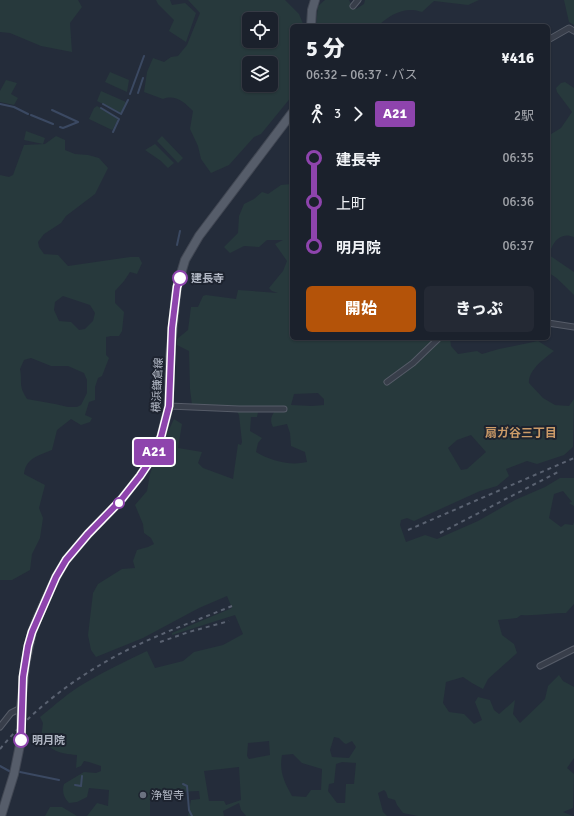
<!DOCTYPE html>
<html lang="ja">
<head>
<meta charset="utf-8">
<style>
  :root { --surface:#1b212c; --page:#242934; --text:#f1f3f6; --muted:#a0a3a9; --line:#393e48; --accent:#b45309 }
  body { margin:0; font-family:Signika,"Noto Sans JP",sans-serif; background:var(--page); color:var(--text); height:100vh; display:flex; flex-direction:column; font-size:15px; white-space:nowrap }
  * { box-sizing:border-box; margin:0 }
  p { font-size:13px; color:var(--muted) }
  .icon { flex:none; width:22px; height:22px; fill:none; stroke:currentColor; stroke-width:2; stroke-linecap:round; stroke-linejoin:round }
  .map { position:relative; flex:1; overflow:hidden }
  .side { position:absolute; left:290px; top:24px; width:260px; height:316px; display:flex; flex-direction:column; background:var(--surface); border-radius:6px; box-shadow:0 1px 3px #0004,0 0 0 1px var(--line) }
  .side>* { flex:none }
  .badge { padding:0 8px; border-radius:3px; font-size:14px; line-height:26px }
  .buttons { position:absolute; left:242px; top:12px; display:grid; gap:8px }
  .buttons a { display:grid; place-items:center; width:36px; height:36px; border-radius:6px; background:var(--surface); box-shadow:0 1px 3px #0004,0 0 0 1px var(--line); font-size:20px }
  .map>.badge { position:absolute; translate:-50% -50%; box-shadow:0 0 0 2px #fff }
  .legs { display:flex; align-items:center; gap:6px; height:44px; padding:0 16px; font-size:13px }
  .legs p { margin-inline-start:auto }
  .headline { display:flex; align-items:center; justify-content:space-between; height:68px; padding:0 16px }
  h1 { font-size:22px; font-weight:800; line-height:30px }
  .button { display:flex; gap:8px; margin-top:auto; padding:8px 16px }
  .button a { flex:1; height:46px; border-radius:6px; background:var(--accent); color:#fff; font-size:16px; font-weight:800; line-height:46px; text-align:center }
  .button a+a { background:var(--page); color:var(--text) }
  ul { padding:0 16px; list-style:none }
  li { display:flex; align-items:center; gap:14px; height:44px; font-size:15px }
  li i { display:grid; place-items:center; width:6px; height:100%; margin:0 5px; background:currentColor }
  li i::after { content:''; width:10px; height:10px; margin:-5px; border:3px solid; border-radius:50%; background:var(--surface) }
  li p { margin-inline-start:auto }
  li:first-child i { background:linear-gradient(#0000 50%,currentColor 0) }
  li:last-child i { background:linear-gradient(currentColor 50%,#0000 0) }
  .map>svg:first-child { display:block }
  .green { fill:#27393c; fill-rule:evenodd }
  .lines { fill:none; stroke-linecap:round; stroke-linejoin:round }
  .stream { stroke:#3b4962; stroke-width:2 }
  .minor-casing { stroke:#565c68; stroke-width:7 }
  .primary-casing { stroke:#414753; stroke-width:10 }
  .minor { stroke:#383e4a; stroke-width:5 }
  .primary { stroke:#565d6a; stroke-width:8 }
  .rail { stroke:#5a6271; stroke-width:2; stroke-dasharray:4 4; stroke-linecap:butt }
  .line-1-casing { stroke:#fff; stroke-width:9 }
  .line-1 { stroke:#8e44ad; stroke-width:6 }
  .stop-1-dot { fill:#fff; stroke:#8e44ad; stroke-width:2 }
  .worship-dot { fill:#6b7280; stroke:#1d232f; stroke-width:1.5 }
  .labels { text-anchor:middle; stroke-width:4; stroke-linejoin:round; paint-order:stroke }
  .stop-label { font-size:11px; font-weight:bold; fill:#b3b9c6; stroke:#1d232f; text-anchor:start }
  .street-label { font-size:11px; fill:#b3b9c6; stroke:#1d232f }
  .poi-label { font-size:11px; fill:#b3b9c6; stroke:#1d232f; text-anchor:start }
  .neighbourhood-label { font-size:12px; font-weight:bold; fill:#cc9b68; stroke:#1d232f }
</style>
</head>
<body>
<div class="map">
<svg width="574" height="816" viewBox="0 0 574 816">
  <rect width="100%" height="100%" fill="#242c3a"/>
  <path class="green" d="M0,0H78L82,7L70,23L72,52L41,46L10,33L0,32Z
    M156,0H170L172,5L185,3L196,13L186,42L169,31L174,20L158,4Z
    M188,0H285L299,14L304,26H292V96L261,134L254,137L229,165L211,173L201,159L198,146L190,129L193,111C185,103 176,94 163,99L144,92L147,72L153,58L164,62L171,57L178,56L187,45L200,13ZM249,19H271V41H249ZM249,63H271V85H249Z
    M325,0H349L353,8L356,9L364,4L365,0H479L468,5L434,1L422,12C406,6 390,14 378,26H316L318,6Z
    M564,0H574V25L569,22Z
    M110,72L129,80L127,92L105,82Z
    M6,80L17,83L11,94L18,98L14,105L0,102V91Z
    M565,82L574,88V237C560,231 552,243 549,255L574,272V295C568,289 554,274 548,273V136L561,128L572,112L557,92L556,88L561,83Z
    M101,91L126,102L121,113L97,101Z
    M97,106L117,117V121L113,129L112,130L89,119L94,108Z
    M26,131L45,138L43,144L24,140Z
    M56,136L65,140V150L75,154L88,155L99,158L108,168L95,194L66,216L61,223L44,234L38,242L39,247L44,254L58,255L68,266L130,257H139L142,263L137,274L130,272L124,281L115,291V303L124,312L122,331L119,336H111L106,337V355L109,358L102,376L98,378L95,387V400L89,402L85,415L92,418L90,422L81,425L71,419L57,430L52,450C38,456 26,458 24,474L45,485L39,508L43,518L40,538L32,554L30,570L12,580H0V175L9,177L13,175L24,145L45,144ZM63,296L90,305L95,313L93,321L85,329L79,330L71,322L59,321L54,310L55,302ZM31,358L51,366H68L84,373L87,380V393L81,405L77,407H68L55,404L27,399C24,394 21,389 21,383C21,377 21,374 20,369L24,360Z
    M162,136L183,158L178,163L157,141Z
    M155,144L174,163L168,168L161,161L145,150Z
    M292,184V338H413L417,341L421,338H450L451,346L458,354L477,351L482,354L499,349L538,341L554,351C545,358 528,370 529,383L543,398L555,405L569,406L574,399L573,447L564,455L537,464L527,461L506,469L509,476L497,486L480,491L414,521L407,518L401,520L400,525L406,542L425,535L437,539L478,521L515,500L545,487L560,478H574V506L569,503L572,502L563,491L554,494L549,518L561,527L565,524L573,525L574,522V604L566,613C551,613 537,616 521,615L517,618L498,620L502,635L514,644L517,653L488,679L483,689L472,683L463,677L446,682L443,703L449,712L464,714L474,724L482,720L475,702L478,697L490,700L494,710L499,714L515,700L513,714L520,723L545,699L548,686L559,675L563,681L574,687V758L567,768L574,774L573,808L563,812L573,816H418L403,813L397,805L395,800L388,798L386,792L384,790L378,793L383,812L387,816H246L241,810L239,803L223,811L224,816H188L191,800L200,799L199,791L176,792L175,797L162,798L159,792L150,793V816H87L97,803L108,806L109,790L89,788L87,797L77,802L69,803C63,797 62,791 64,784L84,772L96,773L101,771V766L89,762L84,761L81,766L76,768L77,755C58,753 53,752 41,738L43,723L40,717C55,705 69,692 85,683C105,671 126,661 147,651L155,668L183,661L194,652L223,645L243,634L235,615L172,635V633L232,608L227,596L199,608L143,638L96,657L91,650L88,635L93,593L98,584L122,569L135,568L133,561L137,550L148,547L154,544L151,538L144,533L143,524L135,505L147,491L150,474L157,454L174,419L182,424L178,448L202,452L198,463L203,468L233,479L238,444L241,445L242,442L239,415L235,408L192,405L190,389L189,351L177,345V339L188,330L191,307H198L203,296L206,295L236,299L238,290L278,293L272,291L269,288L283,271L287,261L275,244L283,240H267L259,247L244,246L230,253L224,247L238,233L239,216L244,204L254,199L262,192L268,194L281,185ZM318,393L324,399V405L312,406L291,405L294,394ZM259,407L277,408C272,415 269,419 273,427L287,424L290,433L291,446L305,452L307,462C290,466 271,461 256,452L258,443L262,438L250,431L251,417H257ZM471,435L486,452L467,469L461,470L448,448L457,440ZM334,737L339,738L344,743L346,744L352,741L356,747L349,758L332,757L330,750ZM269,741L270,755L249,759L247,756L248,743ZM293,754L302,763L322,769L321,790H311L306,797L292,796C284,782 279,771 282,755ZM342,762L356,763L354,784H346L345,803H337L328,791L329,784L334,783L336,764ZM239,767L241,800L226,805L224,801H209L204,771Z
    M50,807H62L77,816H45Z"/>
  <g class="lines">
    <path class="stream" d="M138,93L143,78
      M130,94L144,56
      M0,104L14,107L28,114
      M103,104L121,114L128,100
      M101,108L119,119L113,132
      M52,110L78,122
      M31,115L53,124
      M60,127L63,128L78,122
      M177,245L180,231
      M0,766L11,772
      M20,772L59,780
      M183,784L187,786L189,810L192,816
      M75,785L81,786L82,776"/>
    <g class="minor-casing">
      <path id="minor" d="M353,6L358,0
        M548,40L569,28L574,31
        M548,323L574,327
        M387,382L413,363L439,338
        M169,406L239,409H284
        M540,666L574,649
        M0,727L11,713L21,708"/>
    </g>
    <g class="primary-casing">
      <path id="primary" d="M311,26L312,10L315,0
        M1,816L14,774L21,740V708L25,665L32,632L38,617L56,577L66,560L88,534L121,500L140,476L150,461L161,437L169,406L170,357L175,304L177,287L185,260L199,236L292,113"/>
    </g>
    <use href="#minor" class="minor"/>
    <use href="#primary" class="primary"/>
    <path class="rail" d="M408,530L574,458
      M440,533L560,471
      M160,642L189,632L229,621
      M0,749C28,715 63,687 100,665C141,640 188,624 232,606"/>
  </g>
  <g class="lines">
    <g class="line-1-casing">
      <path id="line-1" d="M21,740L23,677L28,646L32,632L56,577L66,560L88,534L121,500L140,476L150,461L161,437L169,406L172,328L177,287L180,278"/>
    </g>
    <use href="#line-1" class="line-1"/>
  </g>
  <g class="stop-1-dot">
    <circle cx="180" cy="278" r="7"/>
    <circle cx="119" cy="503" r="5"/>
    <circle cx="21" cy="740" r="7"/>
  </g>
  <circle class="worship-dot" cx="143" cy="795" r="4"/>
  <g class="labels">
    <g class="stop-label">
      <text x="191" y="282">建長寺</text>
      <text x="32" y="744">明月院</text>
    </g>
    <g class="street-label">
      <text transform="translate(157 385) rotate(-87)" y="4">横浜鎌倉線</text>
    </g>
    <g class="poi-label">
      <text x="151" y="799">浄智寺</text>
    </g>
    <g class="neighbourhood-label">
      <text x="521" y="437">扇ガ谷三丁目</text>
    </g>
  </g>
</svg>
<div class="buttons">
<a><svg class="icon" aria-label="locate" viewBox="0 0 24 24"><circle cx="12" cy="12" r="6"/><path d="M12 2v4M12 18v4M2 12h4M18 12h4"/></svg></a>
<a><svg class="icon" aria-label="layers" viewBox="0 0 24 24"><path d="M12 4l9 5-9 5-9-5zM3 14l9 5 9-5"/></svg></a>
</div>
<b class="badge" style="left:154px;top:452px;background:#8e44ad;color:#fff">A21</b>
<section class="side">
<div class="headline"><div><h1>5 分</h1><p>06:32 – 06:37 · バス</p></div><b>¥416</b></div>
<div class="legs"><svg class="icon" aria-label="walk" viewBox="0 0 24 24"><circle cx="13" cy="4" r="2"/><path d="M13 8l-2 6 4 7M11 14l-3 7M7 12l3-4h3l4 4"/></svg>3<svg class="icon" aria-label="forward" viewBox="0 0 24 24"><path d="M9 5l7 7-7 7"/></svg><b class="badge" style="background:#8e44ad;color:#fff">A21</b><p>2駅</p></div>
<ul>
<li><i style="color:#8e44ad"></i><b>建長寺</b><p>06:35</p></li>
<li><i style="color:#8e44ad"></i><span>上町</span><p>06:36</p></li>
<li><i style="color:#8e44ad"></i><b>明月院</b><p>06:37</p></li>
</ul>
<div class="button"><a>開始</a><a>きっぷ</a></div>
</section>
</div>
</body>
</html>
